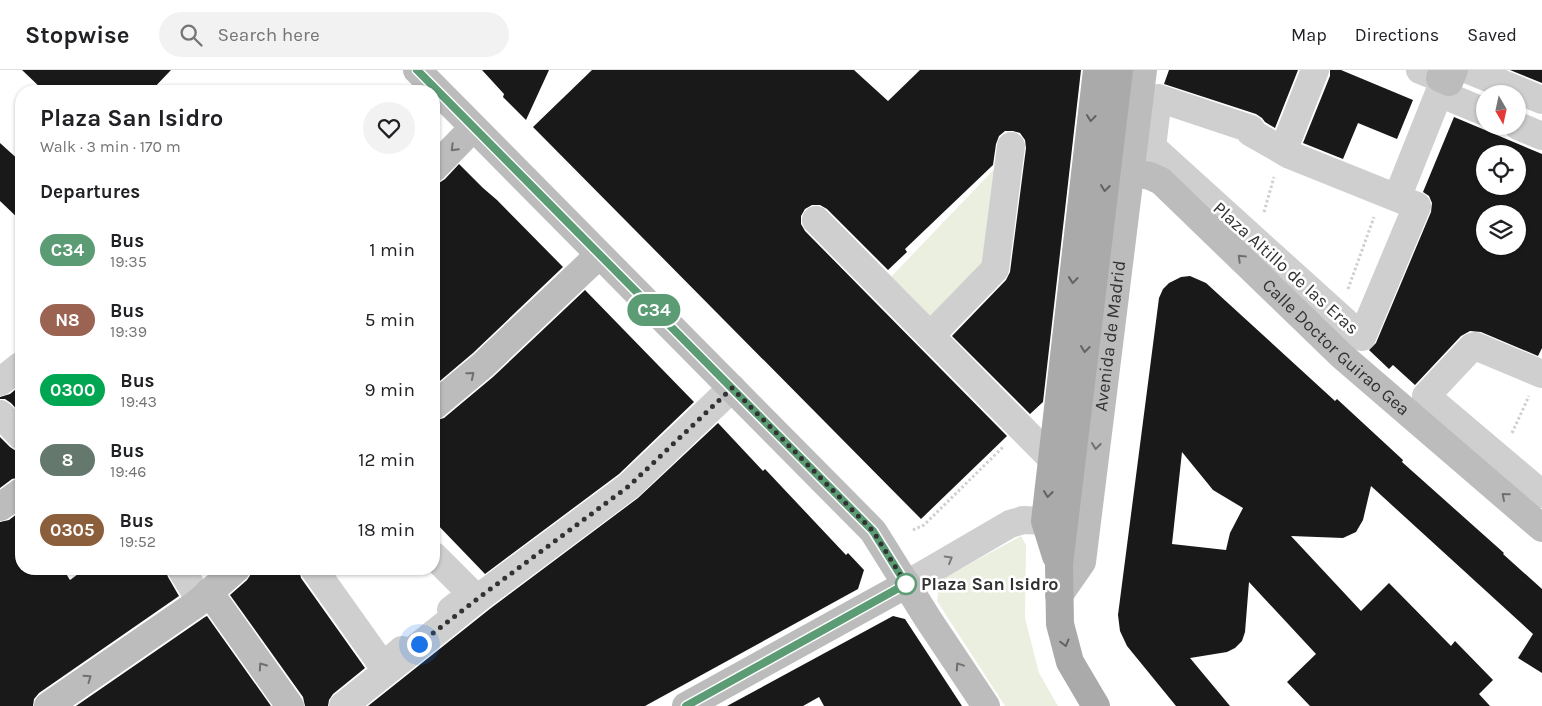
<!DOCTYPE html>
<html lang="en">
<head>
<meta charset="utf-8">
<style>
  :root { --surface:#fff; --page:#f2f2f2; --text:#202124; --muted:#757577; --line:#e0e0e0 }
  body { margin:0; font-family:Karla,sans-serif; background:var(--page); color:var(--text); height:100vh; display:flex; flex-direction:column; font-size:19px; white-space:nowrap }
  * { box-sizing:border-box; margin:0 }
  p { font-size:16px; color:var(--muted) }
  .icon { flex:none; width:28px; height:28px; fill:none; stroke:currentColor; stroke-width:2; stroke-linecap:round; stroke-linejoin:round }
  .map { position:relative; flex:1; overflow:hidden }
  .details { position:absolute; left:15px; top:15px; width:425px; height:490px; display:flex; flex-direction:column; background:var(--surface); border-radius:20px; box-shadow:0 1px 4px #0004 }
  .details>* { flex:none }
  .badge { padding:0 10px; border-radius:16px; font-size:18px; line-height:32px }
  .needle { width:32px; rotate:171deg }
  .fabs { position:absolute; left:1476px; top:15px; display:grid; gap:10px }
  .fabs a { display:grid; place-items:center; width:50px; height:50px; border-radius:50%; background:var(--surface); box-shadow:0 1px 4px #0004; font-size:25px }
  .you { position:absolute; width:25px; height:25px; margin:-12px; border:4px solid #fff; border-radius:50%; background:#1a73e8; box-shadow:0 0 0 8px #1a73e833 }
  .map>.badge { position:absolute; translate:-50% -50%; box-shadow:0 0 0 2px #fff }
  h2 { padding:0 25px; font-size:19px; line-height:45px }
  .round { display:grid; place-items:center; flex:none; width:52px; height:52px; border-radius:26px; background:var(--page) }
  .overview { display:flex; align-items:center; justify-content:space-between; height:85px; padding:0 25px }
  h1 { font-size:24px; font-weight:700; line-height:38px }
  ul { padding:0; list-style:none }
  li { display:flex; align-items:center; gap:15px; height:70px; padding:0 25px }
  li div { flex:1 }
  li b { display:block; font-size:19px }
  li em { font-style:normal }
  li .badge { min-width:55px; font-weight:700; text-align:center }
  header { display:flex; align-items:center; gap:30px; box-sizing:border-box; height:70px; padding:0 25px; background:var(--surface); border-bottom:1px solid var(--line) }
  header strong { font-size:24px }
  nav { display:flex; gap:28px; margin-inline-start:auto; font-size:18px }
  .search { width:350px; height:45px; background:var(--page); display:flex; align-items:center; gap:12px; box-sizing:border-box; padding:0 18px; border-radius:28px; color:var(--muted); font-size:19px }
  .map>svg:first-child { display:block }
  .green { fill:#eaefe0 }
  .building { fill:#191919; fill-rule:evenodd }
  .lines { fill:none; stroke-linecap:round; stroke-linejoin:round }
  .path { stroke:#cfcfcf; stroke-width:3; stroke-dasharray:2.5 2.5; stroke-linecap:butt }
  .street { stroke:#cfcfcf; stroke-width:28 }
  .secondary { stroke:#bcbcbc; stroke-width:28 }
  .primary { stroke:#aaa; stroke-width:28 }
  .oneway { stroke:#626262 }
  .oneway2 { stroke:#707070 }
  .oneway3 { stroke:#797979 }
  .line-casing { stroke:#fff; stroke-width:11 }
  .line { stroke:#5b9c75; stroke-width:8 }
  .walk { stroke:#323232; stroke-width:5; stroke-dasharray:0 9 }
  .stop-dot { fill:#fff; stroke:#5b9c75; stroke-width:2.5 }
  .labels { text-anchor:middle; stroke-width:5; stroke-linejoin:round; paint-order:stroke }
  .street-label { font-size:18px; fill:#323232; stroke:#fff }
  .stop-label { font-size:18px; font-weight:bold; fill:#323232; stroke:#fff; text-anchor:start }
</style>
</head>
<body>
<header>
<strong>Stopwise</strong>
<div class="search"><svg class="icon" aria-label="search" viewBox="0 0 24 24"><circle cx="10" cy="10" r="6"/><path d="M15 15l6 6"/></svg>Search here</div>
<nav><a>Map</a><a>Directions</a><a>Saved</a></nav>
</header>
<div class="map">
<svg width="1542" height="636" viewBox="0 0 1542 636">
  <rect width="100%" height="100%" fill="#fff"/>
  <path class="green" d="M1002,91L990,198L934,252L889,209Z
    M1021,466L1026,475L1025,548L1039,603L1058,636H1005L937,531L940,510Z"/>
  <path class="building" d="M22,0H171L151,21H44Z
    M482,0H549L526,50L503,27L504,24Z
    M592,0H854L888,31L920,0H1081L1043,332L1030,344L952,266L1006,210L1010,202L1026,78L1025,70L1020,63L1013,61H1005L999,66L996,74L993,95L905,179L907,182L888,200L827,139L820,135H812L805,139L801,146V154L805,161L1007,366L921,449L533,57Z
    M1169,0H1298L1275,58L1265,52L1262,48L1256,44L1164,14Z
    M1330,0H1341L1413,30L1397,69L1358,53L1343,89L1303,73L1330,6Z
    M1510,0H1542V13Z
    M1454,47L1542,84V278L1538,286L1481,262L1470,261L1461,266L1415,315L1393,295L1389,299L1369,280L1376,273L1431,142L1432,133L1429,126L1423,122ZM1485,84H1518V116H1485ZM1485,144H1518V176H1485Z
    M0,73L21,92V151L0,131Z
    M459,94L483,118L497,130L563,197L473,283L434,316V113H439L445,109Z
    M1190,206L1206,213L1335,331L1337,329L1403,390L1402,392L1504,483L1503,484L1542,519V603L1518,588L1533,564L1371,416L1363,450L1356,462L1343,468L1291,466L1361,541L1389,513L1451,576L1455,571L1493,610L1479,624L1490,636H1310L1287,612L1316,584L1249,512L1245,562L1242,571L1235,578L1227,582L1190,588L1230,636H1176L1127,576L1120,561L1118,545L1159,228L1163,219L1169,213L1181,207ZM1182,382L1213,420L1243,438L1230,463L1226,480L1172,474Z
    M585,220L694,332L619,404L485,504L434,451V351L444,348L493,307Z
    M21,315V344L11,333L5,329H0V327L10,324Z
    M718,353L763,401L765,399L846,485L848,483L864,500L858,519L645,636H368L491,538L638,428Z
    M0,367L10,377L16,381H21V407L12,409L0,418Z
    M21,441V499H63L70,510L85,499H165L168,507L179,526L39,623L34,629L33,636H0V452L9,450Z
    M251,499H299L301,508L365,598L333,624L329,630L328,636H305L303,627L230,525L247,510L251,504Z
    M207,546L271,636H76L205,547Z
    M893,546L905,549L962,636H824L819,627L803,636H727Z"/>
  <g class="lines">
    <path class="path" d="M1264,142L1274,107
      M1348,219L1374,147
      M1512,363L1529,326
      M913,460L924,455L1004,376"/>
    <path class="street" d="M1420,0L1440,8
      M1471,1L1542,30
      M1158,28L1251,59L1250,62L1290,85L1417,136L1362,267L1152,77Z
      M1518,56L1542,66
      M1283,81L1315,0
      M1397,128L1439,23L1485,42
      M816,150L1053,390
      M930,266L995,199L1011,76
      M1542,304L1475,276L1472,277L1426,326L1542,424
      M0,312L20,296
      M0,344L21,366
      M434,486L472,524L451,540
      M181,499L200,530
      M314,499L383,596L402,580
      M907,514L1010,454L1023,450L1045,451
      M343,636L481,526L629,416L732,318"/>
    <g class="secondary">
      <path d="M417,0L873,461L928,549L986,636"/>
      <path d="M1443,0L1440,8L1449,12L1454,0"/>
      <path d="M434,98L473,58"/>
      <path id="s1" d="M1130,102L1150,106L1161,111L1342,286L1542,458"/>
      <path d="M434,336L483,295L599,185"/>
      <path d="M0,437L21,422"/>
      <path d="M209,522L290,636"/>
      <path id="s2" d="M1059,525L1082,492L1143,0"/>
      <path d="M48,636L196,534L236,499"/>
      <path d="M686,636L907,514"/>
    </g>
    <path class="primary" d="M1056,486L1045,451L1097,0
      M1096,636L1070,592L1060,554L1059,494L1119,0"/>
  </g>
  <defs><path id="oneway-chevron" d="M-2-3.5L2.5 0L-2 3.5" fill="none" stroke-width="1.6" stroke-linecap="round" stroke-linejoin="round" transform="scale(1.25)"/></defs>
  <g class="oneway">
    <use href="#oneway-chevron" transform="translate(1091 48) rotate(96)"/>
    <use href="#oneway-chevron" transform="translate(1105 118) rotate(97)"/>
    <use href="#oneway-chevron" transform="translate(1073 210) rotate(96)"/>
    <use href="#oneway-chevron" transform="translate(1085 279) rotate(97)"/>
    <use href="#oneway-chevron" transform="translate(1048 424) rotate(97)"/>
    <use href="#oneway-chevron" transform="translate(1065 573) rotate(75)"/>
  </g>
  <g class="oneway2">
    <use href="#oneway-chevron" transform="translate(454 78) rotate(135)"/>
    <use href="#oneway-chevron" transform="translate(1241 188) rotate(-136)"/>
    <use href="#oneway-chevron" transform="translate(471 305) rotate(-40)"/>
    <use href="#oneway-chevron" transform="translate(1096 376) rotate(97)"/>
    <use href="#oneway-chevron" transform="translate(1505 426) rotate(-139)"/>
    <use href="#oneway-chevron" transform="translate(262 596) rotate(-125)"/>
    <use href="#oneway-chevron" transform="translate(959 596) rotate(-124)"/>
    <use href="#oneway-chevron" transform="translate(88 608) rotate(-35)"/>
  </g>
  <use class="oneway3" href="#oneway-chevron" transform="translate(949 489) rotate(-30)"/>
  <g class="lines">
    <g class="line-casing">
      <path id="line" d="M417,0L873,461L906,514L686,636"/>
    </g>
    <use href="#line" class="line"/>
    <path class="walk" d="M419,574L481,526L629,416L732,318L873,461L906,514"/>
  </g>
  <circle class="stop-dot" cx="906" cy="514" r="10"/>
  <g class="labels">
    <g class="street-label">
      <text transform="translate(1286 198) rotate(42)" y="6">Plaza Altillo de las Eras</text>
      <text dy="6" stroke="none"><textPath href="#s2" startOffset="268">Avenida de Madrid</textPath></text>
      <text dy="6" stroke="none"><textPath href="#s1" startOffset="274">Calle Doctor Guirao Gea</textPath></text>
    </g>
    <g class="stop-label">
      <text x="921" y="520">Plaza San Isidro</text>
    </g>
  </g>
</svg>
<div class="fabs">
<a><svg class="needle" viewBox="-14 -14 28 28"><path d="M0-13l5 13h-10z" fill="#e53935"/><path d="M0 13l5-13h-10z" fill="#757577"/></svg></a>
<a><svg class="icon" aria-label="locate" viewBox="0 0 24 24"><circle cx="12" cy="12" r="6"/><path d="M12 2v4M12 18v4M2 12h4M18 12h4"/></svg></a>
<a><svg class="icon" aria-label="layers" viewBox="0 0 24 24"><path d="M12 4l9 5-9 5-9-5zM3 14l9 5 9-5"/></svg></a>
</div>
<div class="you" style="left:419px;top:574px"></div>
<b class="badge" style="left:654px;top:240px;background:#5b9c75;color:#fff">C34</b>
<section class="details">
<div class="overview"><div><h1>Plaza San Isidro</h1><p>Walk · 3 min · 170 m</p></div><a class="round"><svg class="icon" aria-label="heart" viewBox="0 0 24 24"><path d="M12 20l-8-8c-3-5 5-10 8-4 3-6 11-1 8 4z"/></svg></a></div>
<h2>Departures</h2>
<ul>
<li><span class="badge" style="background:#5b9c75;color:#fff">C34</span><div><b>Bus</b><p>19:35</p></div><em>1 min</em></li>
<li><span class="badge" style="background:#9b6452;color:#fff">N8</span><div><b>Bus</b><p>19:39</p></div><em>5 min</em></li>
<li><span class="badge" style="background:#00a651;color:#fff">0300</span><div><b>Bus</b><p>19:43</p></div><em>9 min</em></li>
<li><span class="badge" style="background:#64786e;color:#fff">8</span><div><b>Bus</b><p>19:46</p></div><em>12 min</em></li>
<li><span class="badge" style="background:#8b5e3c;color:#fff">0305</span><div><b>Bus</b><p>19:52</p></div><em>18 min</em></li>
</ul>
</section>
</div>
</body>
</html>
